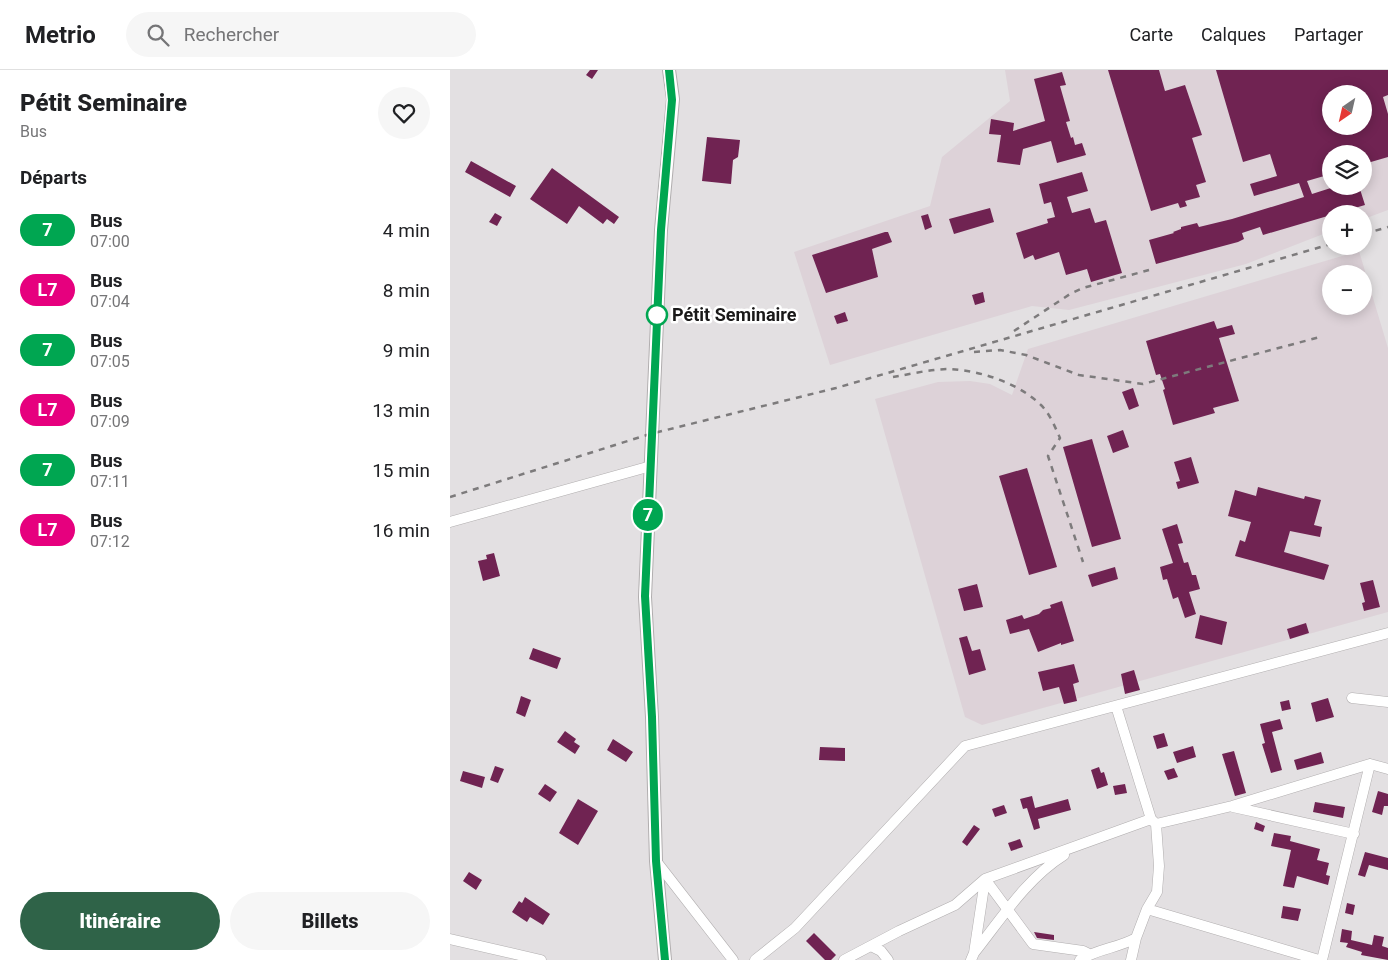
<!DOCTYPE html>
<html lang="fr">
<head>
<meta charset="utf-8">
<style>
  :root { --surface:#fff; --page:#f6f6f6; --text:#202124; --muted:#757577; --line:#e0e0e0; --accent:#2f6348 }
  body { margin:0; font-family:Roboto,sans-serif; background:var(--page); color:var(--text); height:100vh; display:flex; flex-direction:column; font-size:19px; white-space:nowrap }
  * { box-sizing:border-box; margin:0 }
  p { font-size:16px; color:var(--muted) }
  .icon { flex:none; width:28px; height:28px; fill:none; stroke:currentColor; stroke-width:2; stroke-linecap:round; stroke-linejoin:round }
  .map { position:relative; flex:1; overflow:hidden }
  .side { display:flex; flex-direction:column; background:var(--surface); width:450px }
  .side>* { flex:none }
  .badge { padding:0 10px; border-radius:16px; font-size:18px; line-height:32px }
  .needle { width:32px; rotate:214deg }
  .fabs { position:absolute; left:872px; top:15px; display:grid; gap:10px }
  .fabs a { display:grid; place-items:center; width:50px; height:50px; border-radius:50%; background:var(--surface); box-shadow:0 2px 12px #0003; font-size:25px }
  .map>.badge { position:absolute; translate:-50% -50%; box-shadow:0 0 0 2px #fff }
  h2 { padding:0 20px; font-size:19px; line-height:45px }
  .round { display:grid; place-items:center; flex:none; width:52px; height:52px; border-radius:26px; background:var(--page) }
  .headline { display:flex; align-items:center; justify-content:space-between; height:85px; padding:0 20px }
  h1 { font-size:24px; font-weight:800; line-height:38px }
  .primary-button { display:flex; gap:10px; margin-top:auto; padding:10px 20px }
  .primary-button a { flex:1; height:58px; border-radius:30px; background:var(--accent); color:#fff; font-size:20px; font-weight:800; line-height:58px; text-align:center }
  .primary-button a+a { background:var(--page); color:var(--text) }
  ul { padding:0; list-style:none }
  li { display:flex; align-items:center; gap:15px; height:60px; padding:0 20px }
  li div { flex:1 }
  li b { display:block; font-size:19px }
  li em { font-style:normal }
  li .badge { min-width:55px; font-weight:700; text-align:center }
  header { display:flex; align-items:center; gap:30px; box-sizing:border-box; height:70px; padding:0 25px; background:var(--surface); border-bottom:1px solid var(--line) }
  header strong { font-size:24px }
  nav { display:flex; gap:28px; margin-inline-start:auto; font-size:18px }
  .search { width:350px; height:45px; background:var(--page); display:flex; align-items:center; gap:12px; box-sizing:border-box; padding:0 18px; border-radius:28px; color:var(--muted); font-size:19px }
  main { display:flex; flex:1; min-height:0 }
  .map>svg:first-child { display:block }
  .built { fill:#ddd2d8; fill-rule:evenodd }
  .building { fill:#702352; fill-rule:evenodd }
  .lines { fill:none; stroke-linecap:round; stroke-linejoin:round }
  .minor-casing { stroke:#b1aeaf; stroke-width:11 }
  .tertiary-casing { stroke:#b1aeaf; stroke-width:14 }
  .minor { stroke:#fff; stroke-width:10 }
  .tertiary { stroke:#fff; stroke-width:12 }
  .rail { stroke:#7d7b7c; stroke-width:2.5; stroke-dasharray:6 6; stroke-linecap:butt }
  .line-casing { stroke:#fff; stroke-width:11 }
  .line { stroke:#00a651; stroke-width:8 }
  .stop-dot { fill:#fff; stroke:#00a651; stroke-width:2.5 }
  .labels { text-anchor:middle; stroke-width:5; stroke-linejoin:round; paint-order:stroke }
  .stop-label { font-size:18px; font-weight:bold; fill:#1a1919; stroke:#fff; text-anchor:start }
</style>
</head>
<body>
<header>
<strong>Metrio</strong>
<div class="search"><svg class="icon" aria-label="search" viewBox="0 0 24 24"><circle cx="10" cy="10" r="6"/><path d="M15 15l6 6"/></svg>Rechercher</div>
<nav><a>Carte</a><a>Calques</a><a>Partager</a></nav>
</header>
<main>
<section class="side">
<div class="headline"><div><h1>Pétit Seminaire</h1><p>Bus</p></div><a class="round"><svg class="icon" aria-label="heart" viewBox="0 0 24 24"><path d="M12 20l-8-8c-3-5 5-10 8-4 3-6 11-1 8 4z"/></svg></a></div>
<h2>Départs</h2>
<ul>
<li><span class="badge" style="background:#00a651;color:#fff">7</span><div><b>Bus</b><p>07:00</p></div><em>4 min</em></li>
<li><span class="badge" style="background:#e6007e;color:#fff">L7</span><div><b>Bus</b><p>07:04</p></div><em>8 min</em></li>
<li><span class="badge" style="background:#00a651;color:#fff">7</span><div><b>Bus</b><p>07:05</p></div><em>9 min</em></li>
<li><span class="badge" style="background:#e6007e;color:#fff">L7</span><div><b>Bus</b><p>07:09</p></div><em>13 min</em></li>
<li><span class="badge" style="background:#00a651;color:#fff">7</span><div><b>Bus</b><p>07:11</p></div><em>15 min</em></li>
<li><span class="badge" style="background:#e6007e;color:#fff">L7</span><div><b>Bus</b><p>07:12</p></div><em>16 min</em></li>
</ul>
<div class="primary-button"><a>Itinéraire</a><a>Billets</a></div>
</section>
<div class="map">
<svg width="938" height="890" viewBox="0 0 938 890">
  <rect width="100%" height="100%" fill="#e3e0e2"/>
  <path class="built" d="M555,0H938V140L914,149V144H881V161L796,194L619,240L582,236L380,295L344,182L480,136L492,87L560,31ZM881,24H914V56H881ZM881,84H914V116H881Z
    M909,181L938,278V542L532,655L515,647L425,329L488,312L520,311L540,314L562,325L578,279ZM881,204H914V236H881Z"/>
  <path class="building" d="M140,0H148L142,9L136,5Z
    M658,0H709L715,21L735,15L752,65L742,68L756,112L746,115L750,127L735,131L737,136L730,138L728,133L701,141Z
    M766,0H938V25L933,27L938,44V87L914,94V84H881V104L857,111L862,124L887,116H909L915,135L813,165L810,157L792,163L794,169L788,172L706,194L699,170L724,163L723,162L731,159V157L747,153L749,157L782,149L854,127L849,113L804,126L800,114L827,106L820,84L793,92ZM881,24H914V56H881Z
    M612,2L616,15L610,16L620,51L616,52L621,68L623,67L625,75L632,73L636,85L607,93L601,71L573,79L570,95L547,92L551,65L539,64L541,49L564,53L563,61L595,51L584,9Z
    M257,67L290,70L288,87L283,90L281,114L252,111Z
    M21,91L66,116L60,127L15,102Z
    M102,98L169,147L164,154L157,149L153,154L129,136L117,154L80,129Z
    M632,102L638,121L617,127L622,143L640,138L645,153L656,150L672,203L641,212L637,199L616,205L609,182L585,190L583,185L574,189L566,163L598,153L597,149L605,147L601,132L594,134L589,114Z
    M540,138L544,152L504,164L499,149Z
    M45,143L52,147L47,156L39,152Z
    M478,144L482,157L475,160L471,146Z
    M435,162H438L442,172L422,179L428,207L376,223L362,185Z
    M533,222L535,232L525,235L522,225Z
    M395,242L398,251L387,254L384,246Z
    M764,251L767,259L782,255L785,264L769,268L789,331L763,338L765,343L723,355L713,320L715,319L710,304L706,305L696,271Z
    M683,318L689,336L679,340L672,322Z
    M673,360L679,377L663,383L657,366Z
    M642,369L671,469L642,477L613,377Z
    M741,387L749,413L728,419L726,412L730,411L724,392Z
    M577,398L607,497L579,505L549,406Z
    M808,417L854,429L855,426L871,430L864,455L872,457L870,467L840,461L834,482L879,495L874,510L785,486L790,470L795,472L801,452L778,446L785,420L806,426Z
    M727,454L733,473L728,474L734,493L738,492L742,505H746L750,519L739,522L746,544L735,548L728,527L723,529L717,509L713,510L710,497L723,493L712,459Z
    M44,483L50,506L33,511L28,491L37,489L36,485Z
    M665,497L668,509L642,517L638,505Z
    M923,510L930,537L914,541L912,533L915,532L910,513Z
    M527,514L533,537L514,541L508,519Z
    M612,531L624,571L611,575V573L588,582L579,559L560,564L556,550L572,545L574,549L589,544L593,540L601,538L600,535Z
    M750,545L777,552L772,575L745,568Z
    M856,553L859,563L840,569L837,559Z
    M517,566L522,581L530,579L536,600L519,605L509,568Z
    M83,578L111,588L107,599L79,589Z
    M624,594L629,612L623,614L627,631L614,634L609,617L593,621L588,602Z
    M684,600L690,620L675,624L671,604Z
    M71,626L81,630L75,647L66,643Z
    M878,628L884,647L866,652L861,633Z
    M839,630L841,639L832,641L830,632Z
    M830,649L833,659L822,662L832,700L821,703L812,674L815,673L810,654Z
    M115,661L126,669L124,672L130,676L125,684L107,672Z
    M714,663L718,676L707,679L703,666Z
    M163,669L183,682L176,692L157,680Z
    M743,676L746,687L727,693L723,682Z
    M370,677L395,678V691L369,690Z
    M784,681L796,723L785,726L772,684Z
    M871,682L874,693L847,700L844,690Z
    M45,696L54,699L48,713L40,710Z
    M649,697L651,703L654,702L658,715L647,719L641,700Z
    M724,698L728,707L718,710L714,701Z
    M13,701L35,707L32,718L10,711Z
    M95,714L107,722L100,732L88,724Z
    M675,714L677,723L665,725L663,716Z
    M928,721L938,724V736H934L932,745L922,742Z
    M582,726L585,738L618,729L621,740L588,749L590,758L584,760L577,738L573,739L570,729Z
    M128,729L148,741L128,775L109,763Z
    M865,732L895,737L893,748L863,742Z
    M554,735L557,743L545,747L542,739Z
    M806,752L815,756L813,762L804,759Z
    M524,755L530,759L517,776L512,772Z
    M824,763L841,766L840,771L870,779L867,790L879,793L876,805L880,806L878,815L847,806L844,818L833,816L841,780L821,776Z
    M570,769L573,777L561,781L558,773Z
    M915,782L938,788V800L919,795L915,807L908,805Z
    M19,802L32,810L26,820L13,811Z
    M75,827L100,844L93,855L80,847L77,852L62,842L69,831L72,833Z
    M897,833L905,835L903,845L895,843Z
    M833,836L851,839L848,851L831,848Z
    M892,859L902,861L901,870L922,875L924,865L934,867L932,876L938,878V890L911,885L912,882L896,877L898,873L890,872Z
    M584,862L604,865V870L587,868Z
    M364,863L386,885L381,890H375L356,871Z"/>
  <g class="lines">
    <g class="minor-casing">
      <path id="minor" d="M0,452L201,396
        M902,628L938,632
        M666,636L701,749
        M783,737L904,764
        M206,791L283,890
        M535,809L583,874L633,881L639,884
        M697,839L869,890
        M0,869L91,890
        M421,876L431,881L438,890
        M524,883C551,849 577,808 614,785
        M305,890L345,858L515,676L938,563
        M394,890L449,861L505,835L535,809L701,749L706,754L782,736L920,694L938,699
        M521,890L524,883L535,810
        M630,890C647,879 668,878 686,868
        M681,890L686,868L697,839L707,822L709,796L706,754
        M872,890L920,694"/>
    </g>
    <g class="tertiary-casing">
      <path id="tertiary" d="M215,890L206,791L202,647L195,527L211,160L223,29L219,0"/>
    </g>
    <use href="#minor" class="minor"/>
    <use href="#tertiary" class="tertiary"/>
    <path class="rail" d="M914,164L938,157
      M564,261L620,224L633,218L699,200
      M524,282L550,280L576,285L629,305L693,314L870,267
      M443,307C461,304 481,299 500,299C532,301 568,313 591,335C600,344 605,357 610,368L598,386L633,492
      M0,427L200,364L386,318L881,174"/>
  </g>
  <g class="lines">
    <g class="line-casing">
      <path id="line" d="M215,890L206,791L202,647L195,526L211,160L222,30L219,0"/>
    </g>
    <use href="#line" class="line"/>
  </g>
  <circle class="stop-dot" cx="207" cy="245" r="10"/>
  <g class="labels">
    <g class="stop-label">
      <text x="222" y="251">Pétit Seminaire</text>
    </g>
  </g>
</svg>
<div class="fabs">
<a><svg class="needle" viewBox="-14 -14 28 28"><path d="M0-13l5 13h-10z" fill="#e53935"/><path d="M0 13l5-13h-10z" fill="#757577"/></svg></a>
<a><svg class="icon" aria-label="layers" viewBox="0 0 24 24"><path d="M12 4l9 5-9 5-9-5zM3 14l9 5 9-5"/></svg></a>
<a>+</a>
<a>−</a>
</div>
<b class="badge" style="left:198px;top:445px;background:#00a651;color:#fff">7</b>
</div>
</main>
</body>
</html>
